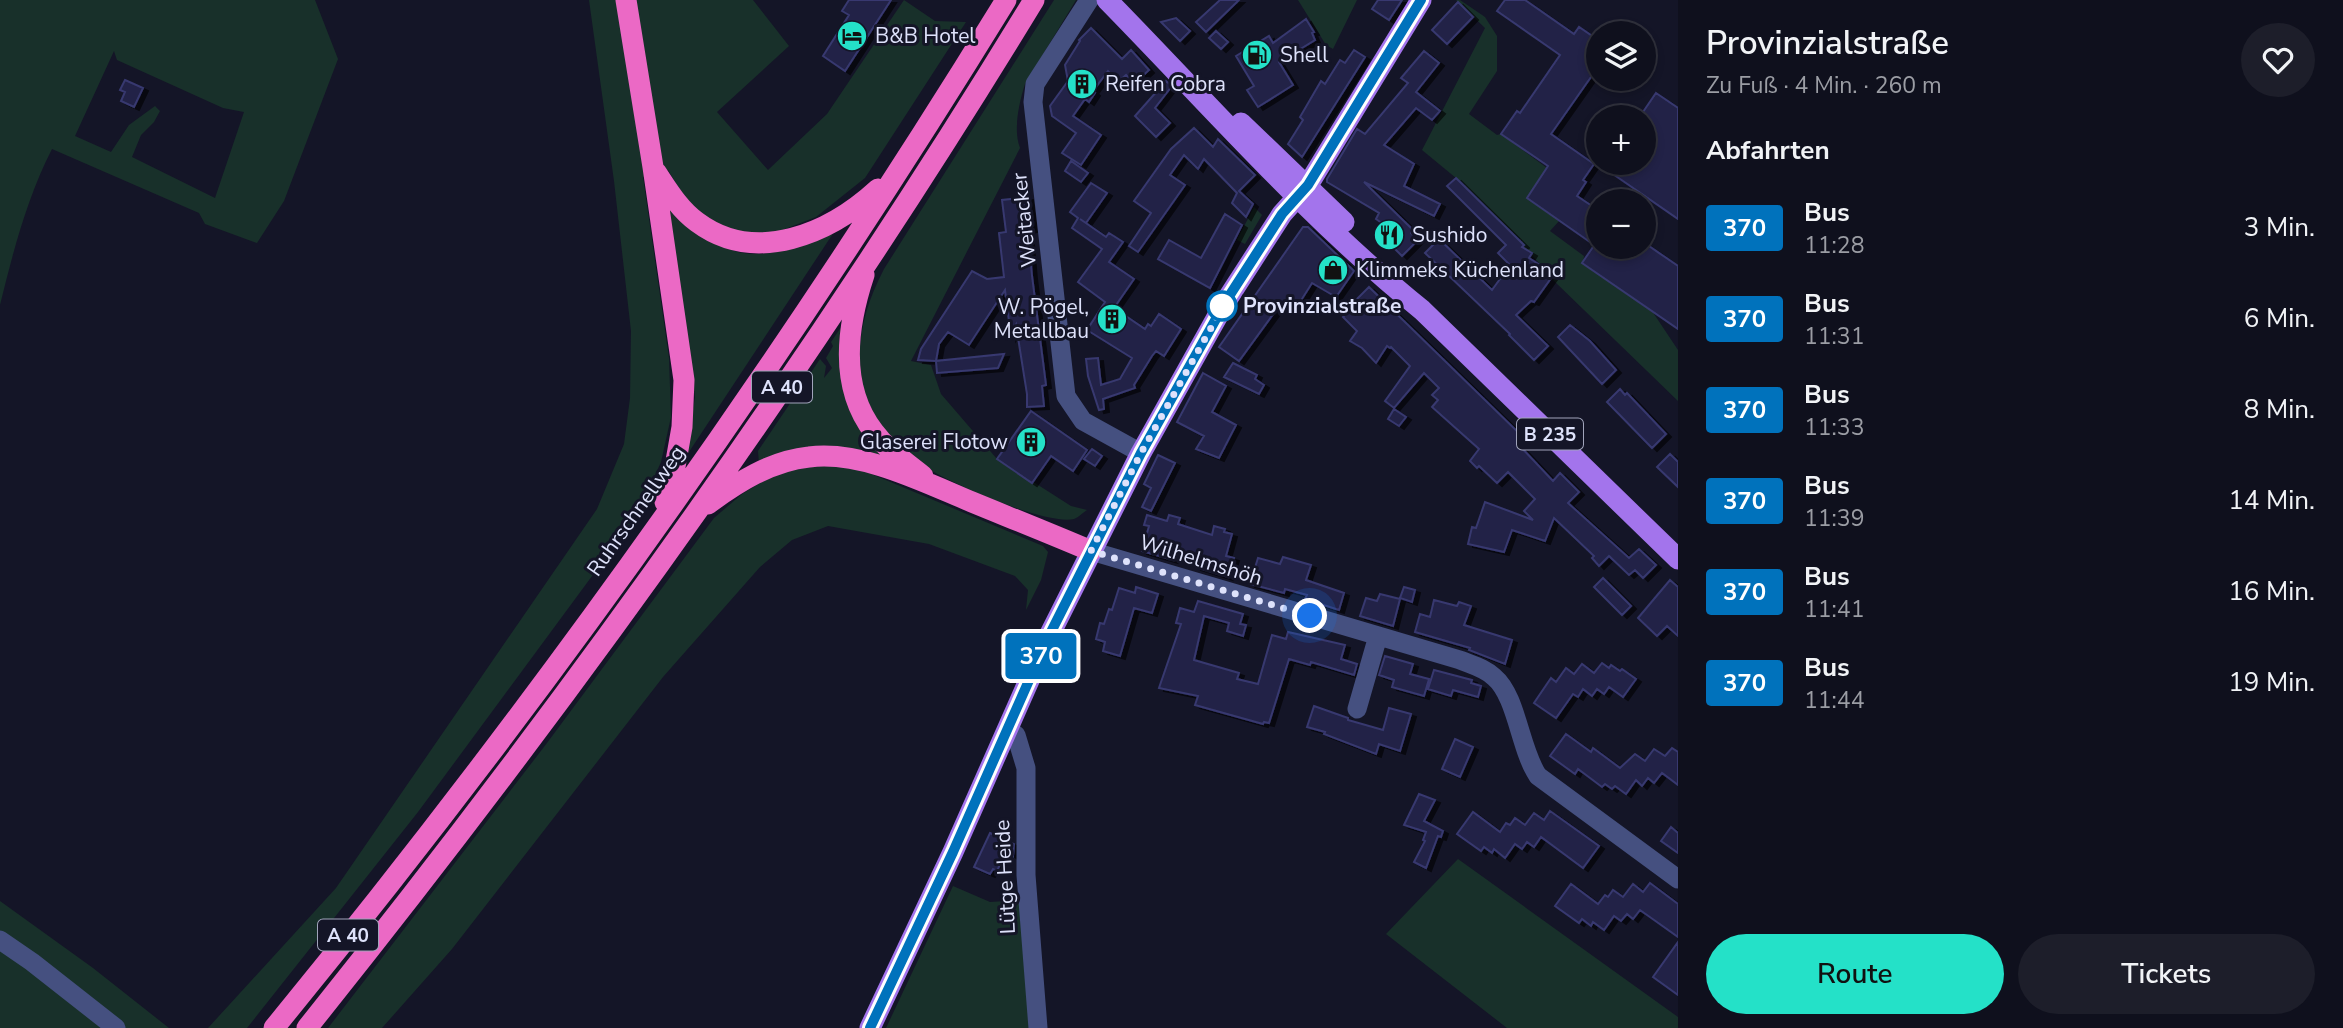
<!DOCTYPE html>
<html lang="de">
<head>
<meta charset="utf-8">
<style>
  :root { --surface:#0f101d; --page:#1d1e2a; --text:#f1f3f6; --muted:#9b9da4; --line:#2f303b; --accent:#24e1c8 }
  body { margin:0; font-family:"Nunito Sans",sans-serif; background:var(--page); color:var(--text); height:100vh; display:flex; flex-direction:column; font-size:26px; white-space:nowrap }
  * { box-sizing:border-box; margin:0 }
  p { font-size:23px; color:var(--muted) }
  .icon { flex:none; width:38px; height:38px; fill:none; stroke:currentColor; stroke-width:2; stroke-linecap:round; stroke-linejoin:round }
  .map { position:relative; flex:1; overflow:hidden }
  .panel { display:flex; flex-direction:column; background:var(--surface); width:665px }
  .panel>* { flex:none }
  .badge { padding:0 14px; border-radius:5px; font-size:24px; line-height:46px }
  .tools { position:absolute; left:1586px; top:21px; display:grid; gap:14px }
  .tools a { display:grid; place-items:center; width:70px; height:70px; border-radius:50%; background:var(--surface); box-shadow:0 4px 10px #0003,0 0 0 2px var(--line); font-size:35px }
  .you { position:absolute; width:35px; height:35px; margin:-18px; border:5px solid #fff; border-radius:50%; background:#1a73e8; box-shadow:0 0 0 10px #1a73e833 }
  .map>.badge { position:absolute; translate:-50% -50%; box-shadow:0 0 0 4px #fff }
  h2 { padding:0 28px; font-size:26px; line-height:63px }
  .round { display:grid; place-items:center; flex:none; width:74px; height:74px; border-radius:37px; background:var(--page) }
  .headline { display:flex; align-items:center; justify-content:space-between; height:119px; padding:0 28px }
  h1 { font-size:33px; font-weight:600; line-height:52px }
  .button { display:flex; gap:14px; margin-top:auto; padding:14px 28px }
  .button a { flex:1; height:80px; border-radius:42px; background:var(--accent); color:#111; font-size:28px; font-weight:600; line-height:80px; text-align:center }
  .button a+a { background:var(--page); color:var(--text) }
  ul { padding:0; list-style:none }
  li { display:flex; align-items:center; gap:21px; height:91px; padding:0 28px }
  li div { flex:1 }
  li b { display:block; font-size:26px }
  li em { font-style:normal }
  li .badge { min-width:77px; font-weight:700; text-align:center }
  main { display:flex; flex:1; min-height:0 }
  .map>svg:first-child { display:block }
  .green { fill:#18302a; fill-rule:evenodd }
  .building { fill:#222346; stroke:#37396f; stroke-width:2; filter:url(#shadow) }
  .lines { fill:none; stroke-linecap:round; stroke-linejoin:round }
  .minor { stroke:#455080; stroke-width:19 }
  .major { stroke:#a374ec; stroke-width:21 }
  .highway { stroke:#eb69c5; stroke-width:21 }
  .line-casing { stroke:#fff; stroke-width:16 }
  .line { stroke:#0072bc; stroke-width:10 }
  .walk { stroke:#dee2fb; stroke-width:7; stroke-dasharray:0 12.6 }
  .stop-dot { fill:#fff; stroke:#0072bc; stroke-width:3.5 }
  .labels { text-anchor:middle; stroke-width:6; stroke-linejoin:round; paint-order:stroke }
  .shield { fill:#141527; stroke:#a1a4bb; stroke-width:2 }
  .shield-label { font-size:19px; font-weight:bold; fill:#dee2fb }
  .poi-label { font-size:21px; fill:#dee2fb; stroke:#141527; text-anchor:start }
  .street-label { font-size:21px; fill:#dee2fb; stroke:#141527 }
  .stop-label { font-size:21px; font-weight:bold; fill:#dee2fb; stroke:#141527; text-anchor:start }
</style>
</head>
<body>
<main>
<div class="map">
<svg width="1678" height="1028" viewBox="0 0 1678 1028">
  <defs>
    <filter id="shadow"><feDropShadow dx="5" dy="3" stdDeviation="0" flood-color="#0009"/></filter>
  </defs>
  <rect width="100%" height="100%" fill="#141527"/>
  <path class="green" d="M0,0H315L338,59L284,201L257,243L205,224L199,213L52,149C27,198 13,252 0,305ZM114,51L117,60L223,108L244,112L215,198L132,157L141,135L154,122L160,111L155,106L129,125L111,152L75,136Z
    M589,0H753L789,46L717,112L768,170L827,114L904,0L935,21L966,22L865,178L816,217L772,234L738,232L713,222L689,205L668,170L643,177L669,358L671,417L661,462L637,515L418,812L247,1028H208L336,888L597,509L624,444L630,398L631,331L614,181Z
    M1054,0H1076L1025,84C1019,103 1013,130 1020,148L911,361L931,365L941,394L997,459L1032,483H1035L1071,506L1087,510C1082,513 1079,517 1074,519C1044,526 934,477 910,457C886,436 868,412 859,382C857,374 859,364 859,356C861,323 869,298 884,269Z
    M1298,0H1357L1333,49L1326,45Z
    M1456,0H1460L1485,17L1497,36V71L1469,114L1497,135L1501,134L1547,168L1527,198L1560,220L1550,231L1584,256L1583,263L1652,311L1678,350V401L1553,280V274L1544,268L1456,178L1422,150L1485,28Z
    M665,204C684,217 702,235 723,246C757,265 801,246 834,232L681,464L689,434L695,397Z
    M1254,207L1262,215L1245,244L1237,240Z
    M850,314L843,352L891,460L759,463L758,451L820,359L826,366L824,378L832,368L826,358L833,346L831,342Z
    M811,464L850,465L1043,546L1048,552L1041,580L1026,610L1028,590L1015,576L929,544L828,526L792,540L760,567L663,677L452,949L382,1028H328L547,743L714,518L742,494L777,473Z
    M1458,859L1678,1017V1028H1507L1386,934Z
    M953,886L990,902L1022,900L1035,1028H886Z
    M0,901L93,968L169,1028H0Z"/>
  <path class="building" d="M849,0H891L845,71L823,56L849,15L842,11Z
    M1220,0H1239L1206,32L1196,22Z
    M1378,0H1402L1389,20L1372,9Z
    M1505,0H1525L1574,34L1579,27L1598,40V67L1551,134L1594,164L1583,180L1586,182L1577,196L1598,210V247H1643V242L1678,266V329L1582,263L1593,247H1597L1527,198L1548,166L1501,134L1517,111L1520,113L1560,55L1497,11Z
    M1458,2L1473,17L1447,44L1432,30Z
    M1176,18L1190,31L1180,41L1161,22Z
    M1306,19L1314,32L1312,33L1315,40L1279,62L1293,85L1258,107L1247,90L1254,86L1236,56L1269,36L1273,43Z
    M1091,28L1122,59L1131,50L1149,70L1134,84L1126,75L1118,82L1108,71L1093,91L1095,93L1089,102L1085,99L1073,116L1101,135L1081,165L1062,153L1076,133L1052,116L1050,106L1068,81L1065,65L1080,41L1079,40Z
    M1216,31L1228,42L1221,49L1209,38Z
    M1354,50L1365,57L1302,157L1288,144L1303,120L1300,117L1321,81L1325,84L1340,60L1345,63Z
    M1424,51L1439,63L1416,92L1440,111L1432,120L1416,108L1384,145L1414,164L1404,186L1440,204L1434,216L1364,182L1413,230L1411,233L1418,240L1402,256L1379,233L1383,224L1376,219L1379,213L1327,182V179L1357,129L1365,134L1408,83L1401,78Z
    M125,80L143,88L134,107L121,101L125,92L120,90Z
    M1166,81L1172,86L1155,108L1170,123L1156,137L1135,116Z
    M1656,93L1678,108V219L1597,163H1643V112Z
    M1194,128L1213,147L1218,139L1255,175L1239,191L1253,204L1246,217L1232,203L1237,193L1204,159L1198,169L1184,155L1170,175L1185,185L1138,252L1129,246L1151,213L1134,201L1171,149Z
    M1071,161L1088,173L1081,182L1065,171Z
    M1456,178L1524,245L1522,247L1532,253L1529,258L1554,274L1534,302L1531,301L1516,315L1548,346L1534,360L1509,335L1510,334L1425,253L1439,239L1492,290L1510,265L1498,253L1506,245L1447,186Z
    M1091,183L1107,193L1086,223L1080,219L1106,237L1109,233L1123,242L1109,262L1134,279L1114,308L1145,329L1148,324L1151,326L1159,314L1181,329L1164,356L1156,351L1152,356L1134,385L1135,388L1103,399L1104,409L1099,410L1088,376L1086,359L1098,358L1101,385L1120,379L1132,358L1087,330L1105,302L1078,282L1102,249L1072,228L1078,218L1070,212Z
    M1028,197L1032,229L1028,230L1032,276L1046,385L1042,386L1044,406L1027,407V394L1016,325L1011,337L1005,290L969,345L948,332L939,344L936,361L918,360L921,349L972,271L987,279L1004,277L999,233L1006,232L1002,200Z
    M1225,214L1242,225L1210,288L1158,259L1169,240L1201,258Z
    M1303,227H1308L1354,271L1336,297L1312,283L1295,310L1282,302L1239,361L1219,347Z
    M1369,287L1524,438L1518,444L1553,481L1560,473L1579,492L1568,503L1629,558L1639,549L1656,565L1643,578L1635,570L1629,575L1609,556L1599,566L1592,558L1594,556L1554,518L1545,541L1512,530L1504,552L1468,544L1472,527L1476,528L1485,502L1533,520L1524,511L1535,499L1508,472L1497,483L1479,466L1477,468L1470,461L1479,449L1432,407L1438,400L1432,395L1439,388L1424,373L1394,408L1385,401L1410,366L1391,347L1390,348L1387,346L1376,363L1362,348L1350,341L1357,331L1343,317L1352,308L1350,306Z
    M1570,325L1590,341L1616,370L1602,384L1558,337Z
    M1004,354L998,368L937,373L936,361Z
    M1233,363L1257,375L1255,379L1264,385L1259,394L1224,377Z
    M1203,373L1226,386L1212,412L1236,425L1219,458L1196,449L1204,436L1177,422Z
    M1620,389L1625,395L1627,393L1666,434L1652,448L1607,402Z
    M1394,409L1406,417L1399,426L1388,419Z
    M1031,411L1087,450L1073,471L1051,456L1032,483L997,459Z
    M1092,449L1102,456L1095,466L1084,459Z
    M1670,454L1678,462V487L1657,467Z
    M1158,455L1175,463L1151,511L1142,507L1151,488L1144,484Z
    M1147,515L1167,521L1169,515L1180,518L1178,524L1212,535L1214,526L1225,529L1224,532L1232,534L1226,556L1234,558L1228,577L1196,567L1197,562L1174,556L1173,560L1142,551L1149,526L1144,525Z
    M1283,557L1311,565L1306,580L1344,593L1339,610L1305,599L1307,595L1285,589L1284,593L1250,584L1258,558L1280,564Z
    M1603,578L1631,606L1622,615L1594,587Z
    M1670,580L1678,587V636L1667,626L1657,636L1638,618Z
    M1136,587L1158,594L1152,613L1134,608L1120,656L1103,651L1105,642L1096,639L1100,623L1104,624L1109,609L1112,610L1119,588L1135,593Z
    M1404,587L1415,590L1412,602L1400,598Z
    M1380,594L1400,599L1393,626L1360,616L1366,598L1377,601Z
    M1434,600L1457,606L1459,602L1471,606L1464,625L1512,640L1505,664L1469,650L1470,648L1415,632L1420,614L1430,617Z
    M1198,601L1243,614L1240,624L1246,625L1243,636L1227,631L1229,623L1204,616L1194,660L1239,673L1237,679L1258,684L1272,635L1286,639L1288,632L1345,645L1341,659L1357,664L1354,675L1311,662L1310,665L1289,659L1269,723L1264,722L1263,724L1195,705L1198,696L1159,688L1181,624L1176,623L1180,608L1194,612Z
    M1385,656L1413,664L1410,674L1429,679L1424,696L1392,687L1394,680L1379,675Z
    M1602,663L1609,668L1611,665L1620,671L1622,669L1636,679L1623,697L1609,687L1604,694L1597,689L1592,696L1583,689L1578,697L1573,694L1556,718L1534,703L1551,678L1556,682L1566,668L1574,674L1582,664L1594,673Z
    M1434,670L1472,680L1471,683L1481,686L1478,697L1453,690L1451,696L1428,689Z
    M1314,706L1348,718V720L1383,730L1389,708L1411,714L1400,751L1379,744L1376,754L1324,734L1325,732L1307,727Z
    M1566,734L1591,752L1593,748L1620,768L1635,754L1645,761L1654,749L1665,756L1672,748L1678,752V785L1662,773L1654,783L1648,778L1642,786L1636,780L1626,794L1615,786L1612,789L1605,784L1602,787L1578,769L1575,774L1550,756Z
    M1455,739L1473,747L1460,777L1442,769Z
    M1419,794L1435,800L1424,821L1443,831L1441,837L1438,836L1426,868L1414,862L1425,841L1423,840L1426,832L1404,825Z
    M1550,811L1599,846L1583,868L1541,837L1534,847L1527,842L1522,849L1515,844L1505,858L1494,849L1492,853L1484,847L1481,851L1457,834L1473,812L1500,832L1506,823L1510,825L1515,818L1525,825L1534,813L1544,820Z
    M1671,827L1678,833V853L1661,841Z
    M990,833L1014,844L1013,856L1006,852L997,871L993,869L990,874L974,867Z
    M1650,883L1678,904V937L1640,910L1633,919L1627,914L1621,921L1614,916L1604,930L1593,922L1591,926L1582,919L1579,923L1555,906L1571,884L1598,904L1605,895L1608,897L1613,890L1623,897L1633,884L1643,892Z
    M1678,942V995L1653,977Z"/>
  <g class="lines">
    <path class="minor" d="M1089,0L1035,84L1033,102L1066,396L1083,421L1141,453
      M1091,551L1460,660C1472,665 1485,668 1494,677C1517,696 1520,750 1538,776L1678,879
      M1357,709L1378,636
      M1008,730L1016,735L1026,768V875L1038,1028
      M0,940L32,962L116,1028"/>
    <path class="major" d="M1107,0C1210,105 1307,217 1422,310L1678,559
      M1241,123L1344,222
      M870,1028L953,852L1046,642L1141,453L1226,301L1282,214L1308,185L1421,0"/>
    <path class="highway" d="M626,0L653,167L684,380L682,427L673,478L665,502
      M656,172C668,190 679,209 697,222C756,266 830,233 878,189
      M864,275C847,326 839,387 874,432C887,450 906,462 923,476
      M708,504C738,482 771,461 809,457C861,450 924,482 972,502C1011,518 1051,534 1091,551
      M274,1028C540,703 786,358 1006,0
      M307,1028C569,701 816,358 1034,0"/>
  </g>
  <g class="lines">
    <g class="line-casing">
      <path id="line" d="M870,1028L953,852L1046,642L1141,453L1226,301L1282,214L1308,185L1421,0"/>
    </g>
    <use href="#line" class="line"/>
    <path class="walk" d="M1222,306L1226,301L1141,453L1091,551L1310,616"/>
  </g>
  <defs>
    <g id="hotel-disc" transform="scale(1.575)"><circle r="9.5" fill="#24e1c8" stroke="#141527"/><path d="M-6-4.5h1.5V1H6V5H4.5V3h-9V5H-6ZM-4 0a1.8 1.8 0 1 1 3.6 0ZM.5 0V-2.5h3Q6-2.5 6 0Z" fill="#111"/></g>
    <g id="fuel-disc" transform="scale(1.575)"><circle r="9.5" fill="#24e1c8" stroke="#141527"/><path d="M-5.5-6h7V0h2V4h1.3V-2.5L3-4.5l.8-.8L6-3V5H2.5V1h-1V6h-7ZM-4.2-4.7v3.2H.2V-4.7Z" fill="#111"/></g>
    <g id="building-disc" transform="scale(1.575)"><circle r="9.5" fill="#24e1c8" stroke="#141527"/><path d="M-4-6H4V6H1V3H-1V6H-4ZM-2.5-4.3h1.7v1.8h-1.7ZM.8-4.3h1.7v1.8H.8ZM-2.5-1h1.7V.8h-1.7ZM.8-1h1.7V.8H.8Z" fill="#111"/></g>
    <g id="restaurant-disc" transform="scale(1.575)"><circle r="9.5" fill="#24e1c8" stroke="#141527"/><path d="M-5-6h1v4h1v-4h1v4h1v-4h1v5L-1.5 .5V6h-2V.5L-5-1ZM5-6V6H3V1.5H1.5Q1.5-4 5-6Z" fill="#111"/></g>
    <g id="shop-disc" transform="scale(1.575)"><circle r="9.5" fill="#24e1c8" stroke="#141527"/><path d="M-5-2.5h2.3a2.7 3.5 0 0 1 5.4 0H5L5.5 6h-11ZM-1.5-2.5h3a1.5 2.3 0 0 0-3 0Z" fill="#111"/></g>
  </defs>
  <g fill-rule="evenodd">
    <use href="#hotel-disc" x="852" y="36"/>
    <use href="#fuel-disc" x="1257" y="55"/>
    <use href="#building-disc" x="1082" y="84"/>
    <use href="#restaurant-disc" x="1389" y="235"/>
    <use href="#shop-disc" x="1333" y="270"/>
    <use href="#building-disc" x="1112" y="319"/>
    <use href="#building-disc" x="1031" y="442"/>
  </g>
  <circle class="stop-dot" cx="1222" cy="306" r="14"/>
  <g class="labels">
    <g class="shield">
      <rect x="752" y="371.5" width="60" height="31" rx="5"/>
      <rect x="1517" y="418.5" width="66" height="31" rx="5"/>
      <rect x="318" y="919.5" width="60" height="31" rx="5"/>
    </g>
    <g class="shield-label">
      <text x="782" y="394">A 40</text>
      <text x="1550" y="441">B 235</text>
      <text x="348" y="942">A 40</text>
    </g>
    <g class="poi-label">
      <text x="875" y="43">B&amp;B Hotel</text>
      <text x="1280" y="62">Shell</text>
      <text x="1105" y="91">Reifen Cobra</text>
      <text x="1412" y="242">Sushido</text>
      <text x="1356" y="277">Klimmeks Küchenland</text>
      <text x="1089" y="314" text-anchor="end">W. Pögel,<tspan x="1089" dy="24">Metallbau</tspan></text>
      <text x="1008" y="449" text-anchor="end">Glaserei Flotow</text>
    </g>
    <g class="street-label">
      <text transform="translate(1024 220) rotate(-96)" y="7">Weitacker</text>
      <text transform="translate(636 511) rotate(-55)" y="7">Ruhrschnellweg</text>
      <text transform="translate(1201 560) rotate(17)" y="7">Wilhelmshöh</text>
      <text transform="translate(1005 877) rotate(-93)" y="7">Lütge Heide</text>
    </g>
    <g class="stop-label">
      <text x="1243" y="313">Provinzialstraße</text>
    </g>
  </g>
</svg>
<div class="tools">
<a><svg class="icon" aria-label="layers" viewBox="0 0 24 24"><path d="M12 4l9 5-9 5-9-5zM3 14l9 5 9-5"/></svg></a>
<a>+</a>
<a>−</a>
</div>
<div class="you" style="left:1310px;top:616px"></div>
<b class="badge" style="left:1041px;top:656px;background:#0072bc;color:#fff">370</b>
</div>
<section class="panel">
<div class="headline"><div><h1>Provinzialstraße</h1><p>Zu Fuß · 4 Min. · 260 m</p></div><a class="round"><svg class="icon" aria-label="heart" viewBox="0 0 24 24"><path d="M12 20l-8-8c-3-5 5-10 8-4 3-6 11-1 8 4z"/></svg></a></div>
<h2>Abfahrten</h2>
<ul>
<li><span class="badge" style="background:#0072bc;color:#fff">370</span><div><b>Bus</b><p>11:28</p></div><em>3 Min.</em></li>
<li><span class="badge" style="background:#0072bc;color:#fff">370</span><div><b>Bus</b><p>11:31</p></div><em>6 Min.</em></li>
<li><span class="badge" style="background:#0072bc;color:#fff">370</span><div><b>Bus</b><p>11:33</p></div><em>8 Min.</em></li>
<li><span class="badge" style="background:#0072bc;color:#fff">370</span><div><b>Bus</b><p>11:39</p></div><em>14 Min.</em></li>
<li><span class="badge" style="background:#0072bc;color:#fff">370</span><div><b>Bus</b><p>11:41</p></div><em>16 Min.</em></li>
<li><span class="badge" style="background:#0072bc;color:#fff">370</span><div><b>Bus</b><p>11:44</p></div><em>19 Min.</em></li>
</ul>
<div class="button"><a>Route</a><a>Tickets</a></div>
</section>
</main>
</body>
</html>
